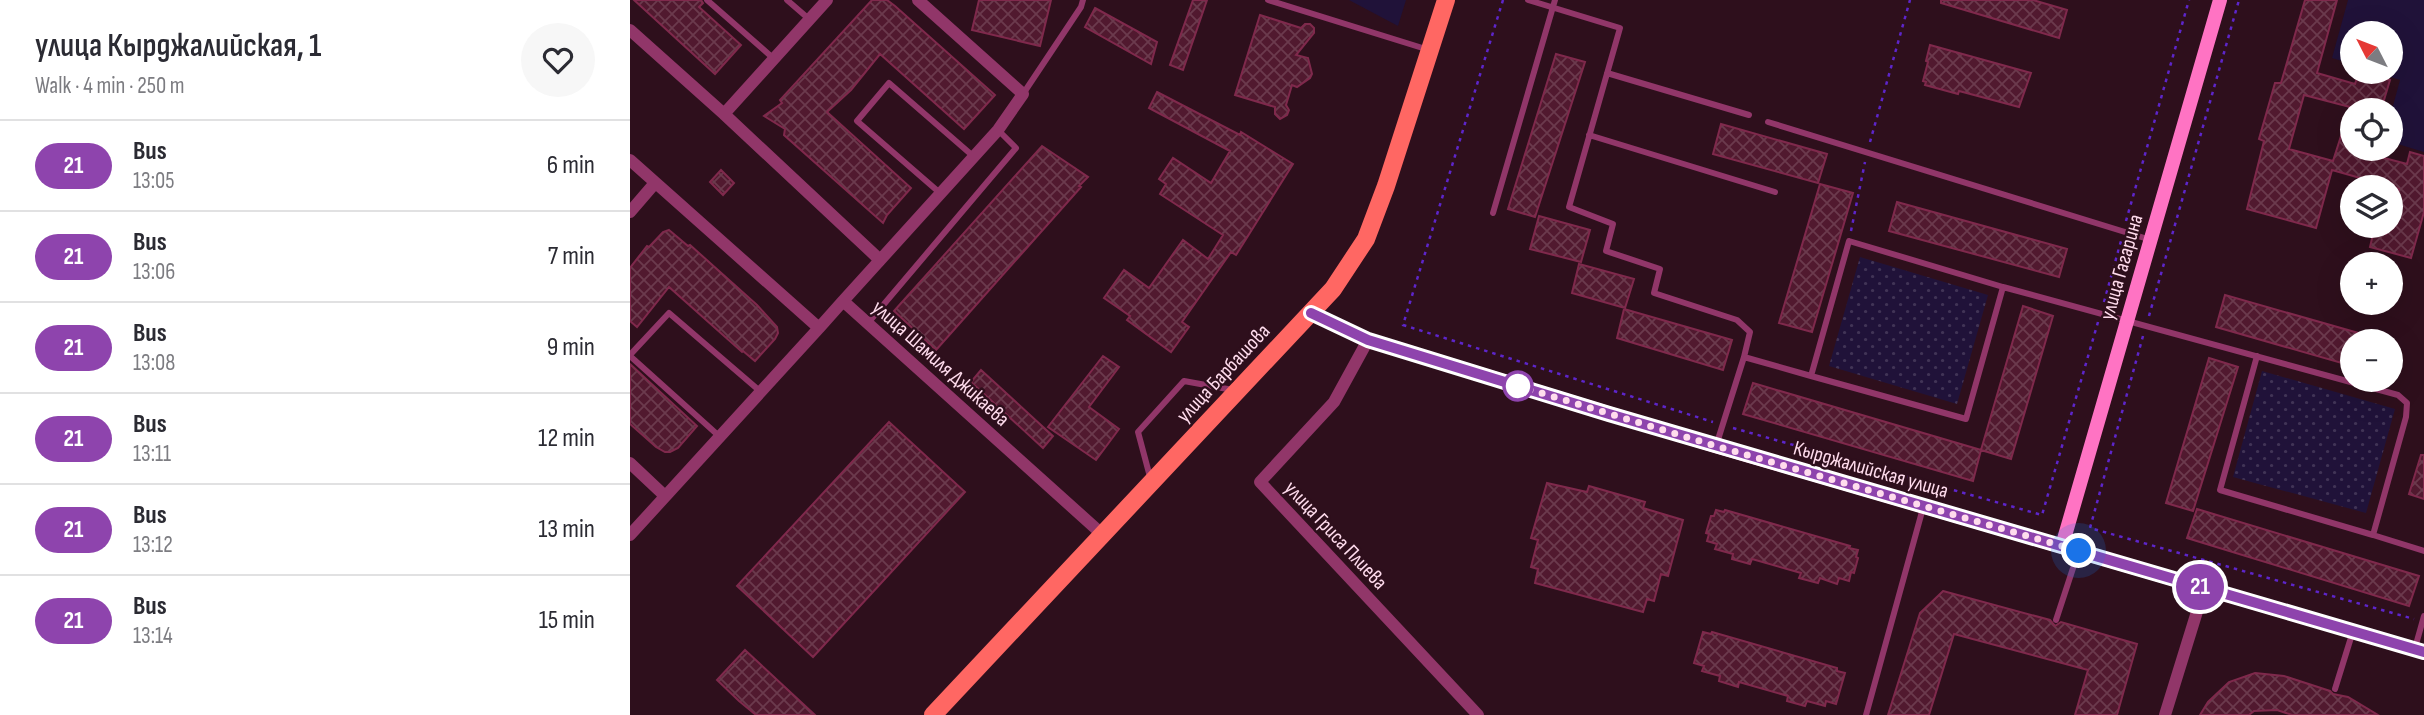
<!DOCTYPE html>
<html lang="en">
<head>
<meta charset="utf-8">
<style>
  :root { --surface:#fff; --page:#f7f7f7; --text:#2b2b33; --muted:#7c7c81; --line:#e1e1e2 }
  body { margin:0; font-family:"Sofia Sans Condensed",sans-serif; background:var(--page); color:var(--text); height:100vh; display:flex; flex-direction:column; font-size:26px; white-space:nowrap }
  * { box-sizing:border-box; margin:0 }
  p { font-size:23px; color:var(--muted) }
  .icon { flex:none; width:38px; height:38px; fill:none; stroke:currentColor; stroke-width:2; stroke-linecap:round; stroke-linejoin:round }
  .map { position:relative; flex:1; overflow:hidden }
  .drawer { display:flex; flex-direction:column; background:var(--surface); width:630px }
  .drawer>* { flex:none }
  .badge { padding:0 14px; border-radius:23px; font-size:24px; line-height:46px }
  .needle { width:46px; rotate:312deg }
  .buttons { position:absolute; left:1710px; top:21px; display:grid; gap:14px }
  .buttons a { display:grid; place-items:center; width:63px; height:63px; border-radius:50%; background:var(--surface); box-shadow:0 7px 28px #0002; font-size:35px }
  .you { position:absolute; width:35px; height:35px; margin:-18px; border:5px solid #fff; border-radius:50%; background:#1a73e8; box-shadow:0 0 0 10px #1a73e833 }
  .map>.badge { position:absolute; translate:-50% -50%; box-shadow:0 0 0 4px #fff }
  .round { display:grid; place-items:center; flex:none; width:74px; height:74px; border-radius:37px; background:var(--page) }
  .summary { display:flex; align-items:center; justify-content:space-between; height:119px; padding:0 35px }
  h1 { font-size:33px; font-weight:600; line-height:52px }
  ul { padding:0; list-style:none }
  li { display:flex; align-items:center; gap:21px; height:91px; padding:0 35px; border-top:2px solid var(--line) }
  li div { flex:1 }
  li b { display:block; font-size:26px }
  li em { font-style:normal }
  li .badge { min-width:77px; font-weight:700; text-align:center }
  main { display:flex; flex:1; min-height:0 }
  .map>svg:first-child { display:block }
  .grass { fill:#201239 }
  .park { fill:url(#park-dots) }
  .building { fill:url(#building-cross-hatch); stroke:#7f294c; stroke-width:2 }
  .lines { fill:none; stroke-linecap:round; stroke-linejoin:round }
  .path { stroke:#5d25ca; stroke-width:2.5; stroke-dasharray:3.5 5; stroke-linecap:butt }
  .lane { stroke:#913669; stroke-width:6 }
  .street { stroke:#913669; stroke-width:12 }
  .secondary { stroke:#ff73c3; stroke-width:14 }
  .primary { stroke:#ff6763; stroke-width:18 }
  .line-casing { stroke:#fff; stroke-width:16 }
  .line { stroke:#8e44ad; stroke-width:10 }
  .walk { stroke:#ffdced; stroke-width:7; stroke-dasharray:0 12.6 }
  .stop-dot { fill:#fff; stroke:#8e44ad; stroke-width:3.5 }
  .labels { text-anchor:middle; stroke-width:5; stroke-linejoin:round; paint-order:stroke }
  .street-label { font-size:21px; fill:#ffdced; stroke:#2e0f1c }
</style>
</head>
<body>
<main>
<section class="drawer">
<div class="summary"><div><h1>улица Кырджалийская, 1</h1><p>Walk · 4 min · 250 m</p></div><a class="round"><svg class="icon" aria-label="heart" viewBox="0 0 24 24"><path d="M12 20l-8-8c-3-5 5-10 8-4 3-6 11-1 8 4z"/></svg></a></div>
<ul>
<li><span class="badge" style="background:#8e44ad;color:#fff">21</span><div><b>Bus</b><p>13:05</p></div><em>6 min</em></li>
<li><span class="badge" style="background:#8e44ad;color:#fff">21</span><div><b>Bus</b><p>13:06</p></div><em>7 min</em></li>
<li><span class="badge" style="background:#8e44ad;color:#fff">21</span><div><b>Bus</b><p>13:08</p></div><em>9 min</em></li>
<li><span class="badge" style="background:#8e44ad;color:#fff">21</span><div><b>Bus</b><p>13:11</p></div><em>12 min</em></li>
<li><span class="badge" style="background:#8e44ad;color:#fff">21</span><div><b>Bus</b><p>13:12</p></div><em>13 min</em></li>
<li><span class="badge" style="background:#8e44ad;color:#fff">21</span><div><b>Bus</b><p>13:14</p></div><em>15 min</em></li>
</ul>
</section>
<div class="map">
<svg width="1794" height="715" viewBox="0 0 1794 715">
  <defs>
    <pattern id="park-dots" width="8" height="8" patternUnits="userSpaceOnUse" patternTransform="scale(1.75)"><rect width="8" height="8" fill="#201239"/><path d="M2 2h.1M6 6h.1" fill="none" stroke="#413456" stroke-width="1.8" stroke-linecap="round"/></pattern>
    <pattern id="building-cross-hatch" width="8" height="8" patternUnits="userSpaceOnUse" patternTransform="scale(1.75)"><rect width="8" height="8" fill="#51192f"/><path d="M0 0l8 8M0 8l8-8" fill="none" stroke="#6b3a4d"/></pattern>
  </defs>
  <rect width="100%" height="100%" fill="#2e0f1c"/>
  <path class="grass" d="M719,0H776L768,26Z
    M1718,0H1794V152L1761,142V113L1770,80L1745,72H1760V33H1722V64L1702,58Z"/>
  <path class="park" d="M1230,257L1358,295L1327,404L1199,366Z
    M1632,371L1765,409L1736,513L1603,477Z"/>
  <path class="building" d="M4,0H71L73,3L69,7L111,45L85,74Z
    M242,0H257L265,6L365,95L334,129L250,54L221,90L197,112L281,188L257,215L253,223L154,135L155,129L134,116L152,103L150,100Z
    M349,0H421L410,46L342,30Z
    M563,0H577L553,70L540,65Z
    M1311,0H1403L1437,10L1429,38L1311,3Z
    M1675,0H1707L1687,73L1725,84L1729,72L1760,80L1751,110H1719L1720,107L1674,95L1659,149L1703,161L1719,111L1722,112V149H1740L1739,154L1777,164L1780,152L1794,156V212L1781,258L1740,247L1744,230L1756,234L1760,226L1769,189L1702,170L1686,228L1617,209L1634,141L1629,139L1645,83H1651Z
    M465,8L527,42L521,64L455,27Z
    M630,15L671,28L675,24H680L684,28V33L666,55L678,58L682,74L680,78L667,87L662,85L656,105L659,110L657,115L650,119L645,114V107L605,95Z
    M1300,45L1401,73L1389,107L1329,91L1328,94L1295,85L1296,82L1293,81L1298,62L1296,61Z
    M926,54L955,62L905,217L878,209Z
    M527,92L610,135L611,132L663,164L606,255L601,252L552,322L559,327L541,352L497,320L500,316L474,298L494,270L519,288L553,240L578,259L593,235L530,194L536,184L529,179L543,158L581,183L600,151L519,108Z
    M1091,124L1197,154L1188,183L1083,154Z
    M412,146L458,177L449,186L451,187L306,350L264,311Z
    M91,170L104,183L93,195L80,182Z
    M1190,184L1223,193L1182,332L1149,323Z
    M1267,202L1437,249L1429,277L1259,231Z
    M909,216L960,230L951,262L900,249Z
    M39,230L58,246L60,245L127,305L147,327L148,333L145,339L125,361L113,351L112,352L39,287L7,327L0,321V268L17,246L19,247L33,232Z
    M949,264L1004,279L995,308L942,293Z
    M1595,295L1746,338L1745,341H1722V366L1586,327Z
    M1393,306L1423,316L1381,459L1351,450Z
    M994,309L1102,340L1093,370L987,338Z
    M473,356L489,367L459,407L489,429L466,460L418,427Z
    M1579,358L1608,367L1563,511L1536,503Z
    M0,364L67,426L48,448L40,452H35L26,447L0,424Z
    M351,370L423,436L413,448L341,382Z
    M1123,383L1351,450L1343,481L1113,414Z
    M259,422L335,492L183,657L107,586Z
    M1791,455H1794V499L1779,494Z
    M917,483L957,492L959,486L1015,502L1013,508L1053,520L1038,576L1031,574L1024,601L1017,599L1013,612L905,583L908,569L901,567L908,540L901,538Z
    M1567,509L1789,576L1779,606L1557,538Z
    M1086,510L1094,512L1095,510L1220,546L1219,548L1228,550L1226,557L1228,558L1224,573L1221,572L1219,581L1209,578L1207,584L1190,578L1188,583L1169,578L1171,573L1122,559L1120,564L1102,559L1103,554L1085,549L1087,544L1077,541L1079,534L1076,533L1081,516H1084Z
    M1313,591L1420,620L1425,626L1431,622L1507,644L1487,715H1445L1458,670L1324,634L1299,715H1258L1290,613Z
    M1073,632L1081,634L1082,632L1207,668V671L1215,673L1206,704L1196,701L1195,706L1177,701L1175,706L1157,701L1158,696L1109,682L1108,687L1089,681L1090,676L1072,671L1074,666L1064,663Z
    M115,650L185,715H126L109,701L87,680Z
    M1625,673L1654,676L1700,691L1703,694L1718,697L1748,715H1662L1647,710L1624,711L1619,715H1570L1578,702L1599,682Z"/>
  <g class="lines">
    <path class="path" d="M873,0L773,325L1083,422
      M1240,142L1280,0
      M1496,221L1559,0
      M1221,231L1235,162
      M1474,302L1491,241
      M1519,316L1609,0
      M1513,336L1460,528L1784,619
      M1103,428L1412,515L1468,322"/>
    <path class="lane" d="M77,0L143,58
      M157,0L179,19
      M638,0L799,50
      M898,0L990,28L939,207L983,224L976,251L1030,269L1024,293L1107,320L1120,332L1114,357
      M977,73L1119,115
      M393,94L451,7L453,0
      M1138,122L1521,240
      M959,135L1145,192
      M310,193L227,121L259,83L343,156
      M863,213L925,0
      M238,323L386,148L368,130
      M0,355L39,313L131,392
      M0,356L89,436
      M1627,356L1590,490L1743,535
      M1181,376L1336,419L1373,287
      M1086,446L1114,357L1181,376L1219,241L1373,287L1768,395L1777,403L1776,417L1743,535L1794,551
      M520,477L508,432L554,381L603,390
      M1426,620L1448,553
      M1785,648L1794,616
      M1705,689L1723,631
      M1236,715L1293,508"/>
    <path class="street" d="M0,30L94,114L250,260
      M94,114L197,0
      M0,160L189,328L213,301L473,535
      M0,212L25,183
      M213,301L368,130L393,94L288,0
      M738,340L704,402L630,482L848,715
      M0,463L35,496
      M0,535L189,328
      M1535,715L1574,589"/>
    <path class="secondary" d="M681,313L738,340L1086,446L1794,652
      M1432,546L1590,0"/>
    <path class="primary" d="M303,715L703,289L736,239L756,186L816,0"/>
  </g>
  <g class="lines">
    <g class="line-casing">
      <path id="line" d="M681,313L738,340L979,414L1794,652"/>
    </g>
    <use href="#line" class="line"/>
    <path class="walk" d="M888,386L1086,446L1449,551"/>
  </g>
  <circle class="stop-dot" cx="888" cy="386" r="14"/>
  <g class="labels">
    <g class="street-label">
      <text transform="translate(1491 267) rotate(-74)" y="7">улица Гагарина</text>
      <text transform="translate(311 363) rotate(42)" y="7">улица Шамиля Джикаева</text>
      <text transform="translate(593 373) rotate(-47)" y="7">улица Барбашова</text>
      <text transform="translate(1241 469) rotate(16)" y="7">Кырджалийская улица</text>
      <text transform="translate(706 535) rotate(47)" y="7">улица Гриса Плиева</text>
    </g>
  </g>
</svg>
<div class="buttons">
<a><svg class="needle" viewBox="-14 -14 28 28"><path d="M0-13l5 13h-10z" fill="#e53935"/><path d="M0 13l5-13h-10z" fill="#7c7c81"/></svg></a>
<a><svg class="icon" aria-label="locate" viewBox="0 0 24 24"><circle cx="12" cy="12" r="6"/><path d="M12 2v4M12 18v4M2 12h4M18 12h4"/></svg></a>
<a><svg class="icon" aria-label="layers" viewBox="0 0 24 24"><path d="M12 4l9 5-9 5-9-5zM3 14l9 5 9-5"/></svg></a>
<a>+</a>
<a>−</a>
</div>
<div class="you" style="left:1449px;top:551px"></div>
<b class="badge" style="left:1570px;top:587px;background:#8e44ad;color:#fff">21</b>
</div>
</main>
</body>
</html>
